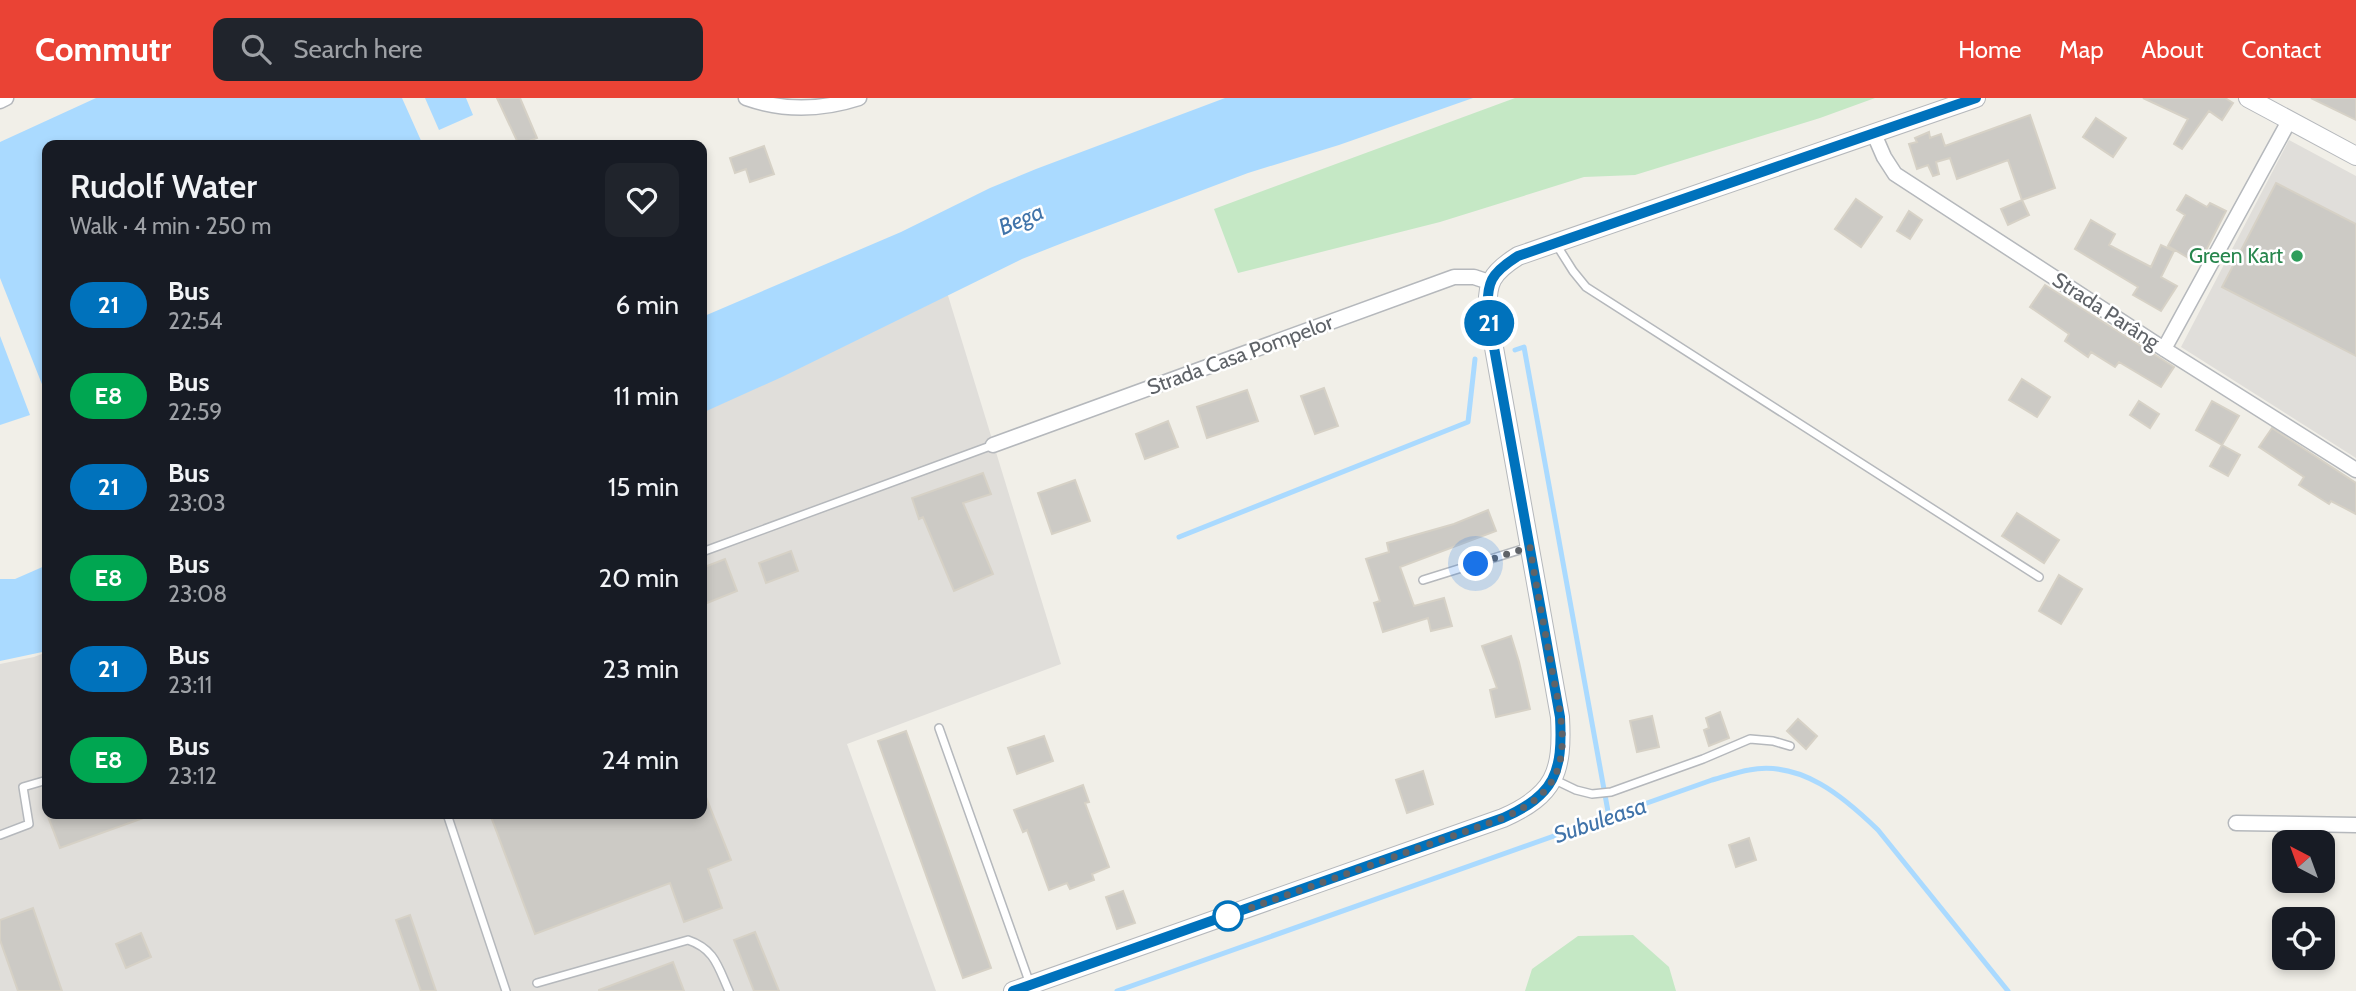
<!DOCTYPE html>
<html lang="en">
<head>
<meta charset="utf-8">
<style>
  :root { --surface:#171b24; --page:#20242c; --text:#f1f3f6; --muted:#9ea1a6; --accent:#ea4335 }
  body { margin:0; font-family:Cabin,sans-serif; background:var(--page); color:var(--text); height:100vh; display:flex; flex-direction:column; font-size:26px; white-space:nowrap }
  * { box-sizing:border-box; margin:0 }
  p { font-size:23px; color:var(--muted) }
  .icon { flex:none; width:38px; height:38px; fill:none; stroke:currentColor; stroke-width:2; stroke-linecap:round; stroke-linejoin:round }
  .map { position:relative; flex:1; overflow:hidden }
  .drawer { position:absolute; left:42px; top:42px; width:665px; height:679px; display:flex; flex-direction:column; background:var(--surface); border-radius:14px; box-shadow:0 4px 10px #0003 }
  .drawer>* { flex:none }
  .badge { padding:0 14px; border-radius:23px; font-size:24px; line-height:46px }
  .needle { width:46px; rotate:319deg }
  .controls { position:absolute; left:2272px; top:732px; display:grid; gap:14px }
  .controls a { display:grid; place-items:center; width:63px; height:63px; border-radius:14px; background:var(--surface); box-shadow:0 4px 10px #0003; font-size:35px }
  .you { position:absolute; width:35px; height:35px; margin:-18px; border:5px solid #fff; border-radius:50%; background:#1a73e8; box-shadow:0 0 0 10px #1a73e833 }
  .map>.badge { position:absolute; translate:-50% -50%; box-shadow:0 0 0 4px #fff }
  .round { display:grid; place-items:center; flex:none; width:74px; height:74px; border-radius:14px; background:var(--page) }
  .head { display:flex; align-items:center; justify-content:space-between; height:119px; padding:0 28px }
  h1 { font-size:33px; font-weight:600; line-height:52px }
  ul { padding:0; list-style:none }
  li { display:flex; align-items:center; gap:21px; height:91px; padding:0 28px }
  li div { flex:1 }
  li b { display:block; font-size:26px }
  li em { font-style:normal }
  li .badge { min-width:77px; font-weight:700; text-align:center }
  header { display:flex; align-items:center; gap:42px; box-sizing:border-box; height:98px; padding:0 35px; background:var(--accent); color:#fff }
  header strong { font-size:33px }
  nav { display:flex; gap:38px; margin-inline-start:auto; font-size:24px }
  .search { width:490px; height:63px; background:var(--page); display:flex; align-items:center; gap:18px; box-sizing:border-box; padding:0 24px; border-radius:14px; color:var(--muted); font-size:26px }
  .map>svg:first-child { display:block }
  .industrial { fill:#e0deda }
  .green { fill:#c5e8c5 }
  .water { fill:#aadaff }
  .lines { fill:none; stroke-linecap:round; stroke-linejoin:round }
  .stream { stroke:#aadaff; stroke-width:5 }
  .building { fill:#cccac5; stroke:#d6d1c6; stroke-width:2 }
  .service-casing { stroke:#b5b8bc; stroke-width:10 }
  .minor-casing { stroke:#b5b8bc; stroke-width:17 }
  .tertiary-casing { stroke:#b5b8bc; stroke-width:20 }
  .service { stroke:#fff; stroke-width:7 }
  .minor { stroke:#fff; stroke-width:14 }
  .tertiary { stroke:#fff; stroke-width:18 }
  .line-casing { stroke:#fff; stroke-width:16 }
  .line { stroke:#0072bc; stroke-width:10 }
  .walk { stroke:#5f6368; stroke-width:7; stroke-dasharray:0 12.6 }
  .leisure-dot { fill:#2e9e5b; stroke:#fff; stroke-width:2.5 }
  .stop-dot { fill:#fff; stroke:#0072bc; stroke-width:3.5 }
  .labels { text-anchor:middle; stroke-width:5; stroke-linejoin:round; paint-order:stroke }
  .leisure-label { font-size:21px; fill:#27864d; stroke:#fff; text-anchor:end }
  .street-label { font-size:21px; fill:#5f6368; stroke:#fff }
  .water-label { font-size:23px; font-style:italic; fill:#4174aa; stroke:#fff }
</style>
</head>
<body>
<header>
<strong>Commutr</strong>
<div class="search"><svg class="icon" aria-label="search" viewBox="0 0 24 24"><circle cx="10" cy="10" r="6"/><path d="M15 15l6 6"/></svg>Search here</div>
<nav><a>Home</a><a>Map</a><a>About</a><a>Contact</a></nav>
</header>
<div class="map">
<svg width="2356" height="893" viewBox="0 0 2356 893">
  <rect width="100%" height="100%" fill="#f1efe8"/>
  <path class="industrial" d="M2289,42L2356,78V360L2181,249Z
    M946,191L1061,566L847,646L936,893H0V566L34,559L47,554V716H702V306Z"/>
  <path class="green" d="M1515,0H1875L1820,20L1635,77L1584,79L1440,124L1238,175L1214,111Z
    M1633,837L1669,869L1676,893H1525L1532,871L1578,838Z"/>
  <path class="water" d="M96,0H402L423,47H47V299L0,180V44Z
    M425,0H466L473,17L439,32Z
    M1225,0H1473L1339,47L1248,75L1065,144L1022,161L782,279L702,315V219L901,134L990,90L1036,71Z
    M0,238L30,317L0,327Z
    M47,467V553L0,563V481H15Z"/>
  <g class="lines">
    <path class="stream" d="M1515,252L1524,249L1609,719
      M1179,439L1468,324L1475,261
      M1117,893L1712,682C1724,679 1737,674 1749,672C1801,662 1844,699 1878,732L2008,893"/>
  </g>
  <path class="building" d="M497,0H520L537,40L519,47Z
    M2143,0H2225L2233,5L2222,22L2209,13L2182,51L2174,46L2188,21Z
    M2311,0H2356V22Z
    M2030,17L2055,90L2022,102L2008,62L1957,81L1950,60L1936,64L1939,76L1933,78L1928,67L1917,71L1909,46L1917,44L1915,40L1929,34L1930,40L1941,36L1945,48Z
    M2096,20L2126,40L2113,59L2083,39Z
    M764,48L774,76L750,84L746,71L735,75L730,60Z
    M2276,85L2356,126V258L2222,189Z
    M2186,97L2207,109L2210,105L2226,113L2199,166L2168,148L2185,117L2177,112Z
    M1856,101L1882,119L1861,149L1835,131Z
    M2022,102L2029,117L2008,127L2001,111Z
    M1909,113L1922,122L1910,141L1897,133Z
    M2091,122L2115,136L2109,147L2151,169L2161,147L2174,153L2161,179L2177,188L2161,213L2133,197L2138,189L2075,151Z
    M2045,187L2174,269L2161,289L2119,264L2115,269L2091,254L2088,259L2065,243L2069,236L2030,209Z
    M2022,281L2050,299L2037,319L2009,302Z
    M1324,290L1338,328L1315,336L1301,298Z
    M1247,292L1258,323L1207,340L1197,309Z
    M2139,303L2159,316L2150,330L2130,317Z
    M2212,303L2239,318L2222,347L2196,332Z
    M1168,323L1178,349L1145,361L1136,336Z
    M2272,330L2356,385V416L2331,403L2329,406L2299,387L2304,379L2259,349Z
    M2222,347L2240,357L2228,378L2210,368Z
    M983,375L991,396L963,405L993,476L954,493L923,419L919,421L912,400Z
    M1075,382L1090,423L1052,436L1038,395Z
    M1488,412L1496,433L1400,469L1414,508L1444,500L1452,528L1431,533L1428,520L1383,534L1374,505L1380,503L1366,461L1389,454L1387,445L1454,426Z
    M2017,415L2059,442L2044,465L2002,438Z
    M791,453L798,473L766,485L759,465Z
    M725,461L737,493L702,507V470Z
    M2059,477L2082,491L2061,526L2039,513Z
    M1511,538L1519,564L1530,611L1496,619L1490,592L1497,590L1482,548Z
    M1720,614L1729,640L1709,648L1704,632L1709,630L1706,620Z
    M1652,618L1659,649L1637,654L1630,623Z
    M1798,621L1817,638L1806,651L1787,633Z
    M906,633L991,870L963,880L878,643Z
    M1044,638L1053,663L1017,676L1008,650Z
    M1423,673L1433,706L1407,715L1396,682Z
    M1083,687L1089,704L1085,705L1109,769L1092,776L1094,782L1070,791L1067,785L1049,792L1027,732L1023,734L1014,712Z
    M702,689L731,762L708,771L722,810L684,824L670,785L535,836L490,716H702Z
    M47,716H148L149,718L60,750Z
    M1749,740L1756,762L1736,769L1729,747Z
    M1123,793L1135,825L1117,831L1106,799Z
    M33,810L62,893H18L0,842V822Z
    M410,817L436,893H421L396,822Z
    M755,834L779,893H754L734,842Z
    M141,835L151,859L126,870L116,846Z
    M673,864L684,893H599V892Z"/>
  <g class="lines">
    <g class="service-casing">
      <path id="service" d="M1556,146L1573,173L1586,189L2039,479
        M702,454L993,347
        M1423,482L1529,449
        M939,630L1030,886
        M1553,681L1576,692L1592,696L1611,694L1703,661L1750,641L1773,643L1790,648
        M447,716L506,893
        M0,737L29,726L23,689L47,682
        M537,885L688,842C715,851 718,869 729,893"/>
    </g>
    <g class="minor-casing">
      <path id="minor" d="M746,0C783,13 822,12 859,0
        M0,3L6,0
        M1874,36L1884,59L1895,76L2164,251L2356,372
        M2164,251L2289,23
        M993,347L1454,179H1474L1489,184
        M2236,725L2356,727"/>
    </g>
    <g class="tertiary-casing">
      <path id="tertiary" d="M2248,0L2356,58
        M1013,893L1503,720C1555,697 1563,674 1560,619L1488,216C1486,185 1491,175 1518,158L1976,0"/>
    </g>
    <use href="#service" class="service"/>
    <use href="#minor" class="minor"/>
    <use href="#tertiary" class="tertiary"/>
  </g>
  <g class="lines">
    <g class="line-casing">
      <path id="line" d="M1013,893L1503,720C1555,697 1563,674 1560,619L1488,216C1486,184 1491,175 1518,158L1976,0"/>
    </g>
    <use href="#line" class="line"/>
    <path class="walk" d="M1228,818L1503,720C1528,709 1551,695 1559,667C1568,635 1556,597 1551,566C1544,527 1536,488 1530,449L1476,466"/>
  </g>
  <circle class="leisure-dot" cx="2297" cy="158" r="7"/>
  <circle class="stop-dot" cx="1228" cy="818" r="14"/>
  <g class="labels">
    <g class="leisure-label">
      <text x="2283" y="165">Green Kart</text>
    </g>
    <g class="street-label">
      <text transform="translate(2106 213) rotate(33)" y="7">Strada Parâng</text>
      <text transform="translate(1240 257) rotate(-20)" y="7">Strada Casa Pompelor</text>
    </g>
    <g class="water-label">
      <text transform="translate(1021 121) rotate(-23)" y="8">Bega</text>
      <text transform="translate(1600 722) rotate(-19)" y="8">Subuleasa</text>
    </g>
  </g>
</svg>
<div class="controls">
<a><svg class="needle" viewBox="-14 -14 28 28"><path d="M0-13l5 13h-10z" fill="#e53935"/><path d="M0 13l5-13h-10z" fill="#9ea1a6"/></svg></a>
<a><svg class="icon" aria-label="locate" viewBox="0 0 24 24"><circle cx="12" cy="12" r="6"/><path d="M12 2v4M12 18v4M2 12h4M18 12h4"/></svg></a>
</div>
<div class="you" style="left:1476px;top:466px"></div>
<b class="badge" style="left:1489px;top:225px;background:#0072bc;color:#fff">21</b>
<section class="drawer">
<div class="head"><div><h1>Rudolf Water</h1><p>Walk · 4 min · 250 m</p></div><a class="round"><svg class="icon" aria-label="heart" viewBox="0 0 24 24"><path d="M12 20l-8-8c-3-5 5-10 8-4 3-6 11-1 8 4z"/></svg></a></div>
<ul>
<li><span class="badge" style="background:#0072bc;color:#fff">21</span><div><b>Bus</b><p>22:54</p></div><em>6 min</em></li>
<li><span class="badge" style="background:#00a651;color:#fff">E8</span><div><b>Bus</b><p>22:59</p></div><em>11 min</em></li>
<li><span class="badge" style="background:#0072bc;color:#fff">21</span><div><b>Bus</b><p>23:03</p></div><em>15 min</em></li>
<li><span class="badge" style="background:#00a651;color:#fff">E8</span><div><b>Bus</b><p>23:08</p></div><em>20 min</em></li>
<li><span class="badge" style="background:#0072bc;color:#fff">21</span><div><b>Bus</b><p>23:11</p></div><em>23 min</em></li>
<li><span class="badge" style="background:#00a651;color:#fff">E8</span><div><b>Bus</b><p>23:12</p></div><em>24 min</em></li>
</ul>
</section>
</div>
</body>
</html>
